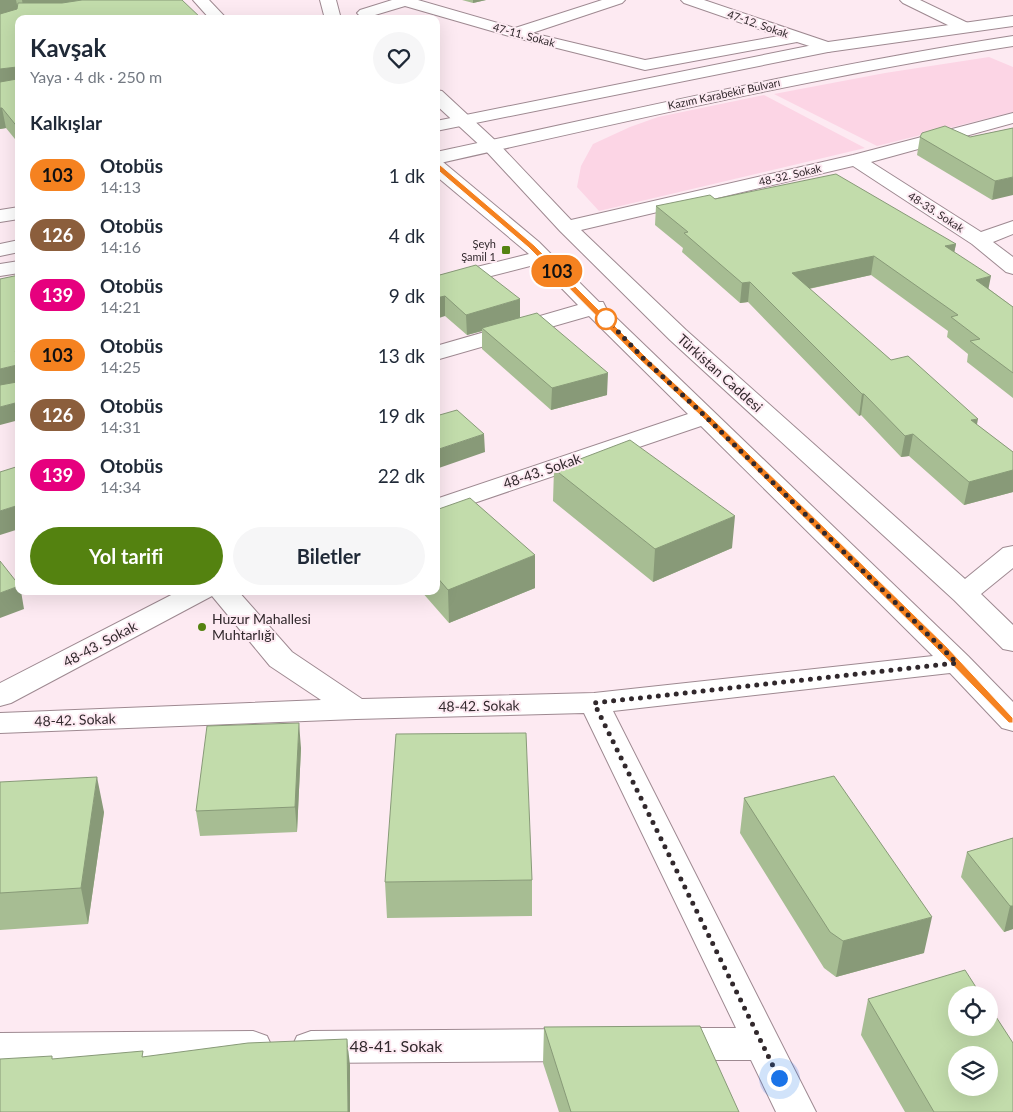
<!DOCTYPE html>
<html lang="tr">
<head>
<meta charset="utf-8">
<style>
  :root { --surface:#fff; --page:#f6f6f7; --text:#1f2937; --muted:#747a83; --accent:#548210 }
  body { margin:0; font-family:Lato,sans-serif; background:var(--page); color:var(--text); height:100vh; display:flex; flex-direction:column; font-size:19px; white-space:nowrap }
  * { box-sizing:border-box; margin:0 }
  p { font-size:16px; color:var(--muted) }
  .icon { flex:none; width:28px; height:28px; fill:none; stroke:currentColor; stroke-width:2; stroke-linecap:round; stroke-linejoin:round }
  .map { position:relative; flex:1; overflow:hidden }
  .panel { position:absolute; left:15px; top:15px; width:425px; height:580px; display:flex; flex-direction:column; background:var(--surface); border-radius:10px; box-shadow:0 5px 20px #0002 }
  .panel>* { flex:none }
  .badge { padding:0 10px; border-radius:16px; font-size:18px; line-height:32px }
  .fabs { position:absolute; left:948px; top:986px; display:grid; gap:10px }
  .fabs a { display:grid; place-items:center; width:50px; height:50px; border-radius:50%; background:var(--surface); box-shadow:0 5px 20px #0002; font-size:25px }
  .you { position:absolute; width:25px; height:25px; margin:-12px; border:4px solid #fff; border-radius:50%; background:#1a73e8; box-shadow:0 0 0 8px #1a73e833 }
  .map>.badge { position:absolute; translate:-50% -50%; box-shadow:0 0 0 2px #fff }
  h2 { padding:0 15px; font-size:19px; line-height:45px }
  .round { display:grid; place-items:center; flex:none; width:52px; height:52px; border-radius:26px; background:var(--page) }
  .headline { display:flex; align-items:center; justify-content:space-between; height:85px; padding:0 15px }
  h1 { font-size:24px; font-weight:700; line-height:38px }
  .primary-button { display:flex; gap:10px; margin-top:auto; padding:10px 15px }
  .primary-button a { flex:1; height:58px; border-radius:30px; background:var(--accent); color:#fff; font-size:20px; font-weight:700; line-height:58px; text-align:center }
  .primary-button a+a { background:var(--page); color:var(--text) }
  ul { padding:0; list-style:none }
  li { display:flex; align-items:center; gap:15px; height:60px; padding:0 15px }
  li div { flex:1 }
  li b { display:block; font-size:19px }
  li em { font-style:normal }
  li .badge { min-width:55px; font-weight:700; text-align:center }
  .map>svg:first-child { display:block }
  .green { fill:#fcd5e5 }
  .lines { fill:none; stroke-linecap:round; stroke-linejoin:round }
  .minor-casing { stroke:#9e8991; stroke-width:2 }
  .major-casing { stroke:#9e8991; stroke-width:2 }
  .minor { fill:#fff; fill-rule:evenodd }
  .major { fill:#fff; fill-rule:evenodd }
  .wall { fill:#a7bd93 }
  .shaded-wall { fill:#889a78 }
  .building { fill:#c2dcab; stroke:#889a78; fill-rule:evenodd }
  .line { fill:#f58220; stroke:#fff }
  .walk { stroke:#31282c; stroke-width:5; stroke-dasharray:0 9 }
  .poi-dot { fill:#548210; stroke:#fdeaf2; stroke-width:2 }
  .stop-dot { fill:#fff; stroke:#f58220; stroke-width:2.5 }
  .labels { text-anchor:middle; stroke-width:4; stroke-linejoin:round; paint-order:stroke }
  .far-street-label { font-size:11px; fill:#31282c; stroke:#fdeaf2 }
  .far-poi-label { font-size:11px; fill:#31282c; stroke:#fdeaf2; text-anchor:end }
  .street-label { font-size:14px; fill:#31282c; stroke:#fdeaf2 }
  .poi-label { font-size:14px; fill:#31282c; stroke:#fdeaf2; text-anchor:start }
  .near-street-label { font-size:16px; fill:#31282c; stroke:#fdeaf2 }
</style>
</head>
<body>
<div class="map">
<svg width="1013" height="1112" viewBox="0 0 1013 1112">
  <rect width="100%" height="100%" fill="#fdeaf2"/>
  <path class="green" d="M989,57L1013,67V112L877,146L774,94L885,73Z
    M764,95L865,148L599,211L577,187L581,166L593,144L630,127L658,117Z"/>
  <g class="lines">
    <g class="minor-casing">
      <path id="minor" d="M193,0H209L227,19H210Z
        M320,0H336L341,19H325Z
        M392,0H418L515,28L602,0H625L622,3L532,33L645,60L779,36L684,3L681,0H704L834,44L836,47L834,50L828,52L797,42L645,70L509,36L405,6L365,18L360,16L357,13L360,10Z
        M900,0H920L970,24L972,27L970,30H958L903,3Z
        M436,90L442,91L497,142L571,220L853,155L1013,113V123L871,162L981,232L1013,221V234L993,242L1013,257V274L1006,272L972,244L853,166L581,230L686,330L965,579L1003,548L1013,546V568L981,594L1013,625V651L1003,649L954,600L670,340L560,231L485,150L436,105Z
        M436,160L443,162L539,242L599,302H603L606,308L968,656L1013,702V731L1002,728L950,673L613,711L816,1112H776L751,1060H671L657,1055L652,1044L657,1033L671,1028H736L584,713L356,719L0,733V713L321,700L270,666L212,596L11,703L0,706V683L179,591H238L292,652L362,699L594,693L933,656L701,426L436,516V499L688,414L589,316L436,360V346L578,305L538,264L436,290V277L529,254L436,176Z
        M19,261V273L0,276V264Z
        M581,1029L595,1034L600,1045L595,1056L581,1061L311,1063L297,1058L292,1047L297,1036L311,1031Z
        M253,1031L267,1036L272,1047L267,1058L253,1063L0,1065V1033Z"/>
    </g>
    <g class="major-casing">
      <path id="major" d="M1013,16V26L828,52L436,131V121L828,42Z
        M1013,36V46C819,76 628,121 436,164V152C628,111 819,66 1013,36Z
        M19,207V219L0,222V210Z
        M19,240V252L0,256V244Z"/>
    </g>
    <use href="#minor" class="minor"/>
    <use href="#major" class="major"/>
  </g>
  <path class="wall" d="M0,0H182L19,19V144L6,128L0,129Z
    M462,0H486L473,3Z
    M1013,128L992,200L917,155L920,137H970Z
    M715,199L956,244L954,252L989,289L1013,307V398L967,362L968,354L947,337L948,331L871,275L809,289L891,360L1013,452V492L964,505L909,456L901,457L861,415L859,416L748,302L740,303L682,252L683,248L655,225L656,206Z
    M436,276L520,317L607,395L551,410L482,349V331L467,335L445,316Z
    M554,469L732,548L653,582L553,501Z
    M436,510L535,588L449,623L421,591H436Z
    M301,748L297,832L200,836L196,811Z
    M0,782L104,812L88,924L0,930Z
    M744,798L924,953L836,977L824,968L740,833Z
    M1013,838V929L1004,932L961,877L967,852Z
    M532,880V916L387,918L385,882Z
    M868,999L1013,1112H905L861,1035Z
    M544,1027L739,1112H559L543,1063Z"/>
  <path class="shaded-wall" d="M0,0H16L19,14L0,17Z
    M22,0H112L25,17Z
    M473,0H486L473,3Z
    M17,67L19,86L0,89V69Z
    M0,108H2L6,128L0,129Z
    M1013,177V195L992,200L995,181Z
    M956,244L952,263L945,246Z
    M874,256L871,275L789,293L792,273Z
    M991,276L987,296L976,280Z
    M750,282L748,302L740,303L742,283Z
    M445,296V316L436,319V298Z
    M520,299V320L482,328V331L467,335L466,315Z
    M17,365L19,382L0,386V369Z
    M608,373L607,395L551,410L552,388Z
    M862,394H864L861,415L859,416Z
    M19,402V420L0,425V407Z
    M978,419L974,440L971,420Z
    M484,434L485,452L436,469V450Z
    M913,434L909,456L901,457L905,436Z
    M1013,470V492L964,505L969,482Z
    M19,505V529L0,535V511Z
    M735,516L732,548L653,582L655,549Z
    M535,555V588L449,623L448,590Z
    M19,586V591H21L24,609L0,618V593Z
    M299,723L301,748L297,832L295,807Z
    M97,777L104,812L88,924L81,888Z
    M1010,906H1013V929L1004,932Z
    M932,917L924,953L836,977L843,941Z
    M347,1039L350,1065V1112H348Z"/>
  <path class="building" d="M82,0H182L202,19H19V129L2,108H0V82L17,79V67L0,69V14L17,9L18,3H62Z
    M945,126L970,137L1013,128V177L995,181L920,137L922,133Z
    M836,174L956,244L945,246L991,276L976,280L1013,307V373L970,341L980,339L951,317L958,315L874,256L792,273L891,360L908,356L978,419L971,420L1013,452V470L969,482L913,434L905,436L864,394H862L750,282L742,283L684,233L688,232L656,206L710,195L715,199Z
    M476,265L520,299L466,315L445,296L436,298V276Z
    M19,275V350L15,351L19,356V402L0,407V385L17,382V365L0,369V279Z
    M537,313L608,373L552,388L482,328Z
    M457,410L484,434L436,450V416Z
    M630,440L735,516L655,549L554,469Z
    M19,466V505L0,511V472Z
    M470,498L535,555L448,590L436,576V510Z
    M0,561L19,585V586L0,593Z
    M299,723L295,807L196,811L207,726Z
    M526,733L532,880L385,882L396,734Z
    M834,776L932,917L843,941L830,932L744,798Z
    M97,777L81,888L0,893V782Z
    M1013,838V906H1010L967,852Z
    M965,970L981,995H956V1028H989V1006L1013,1043V1112H934L868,999ZM956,1055H989V1088H956Z
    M700,1026L739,1112H571L544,1027Z
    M347,1039L348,1112H0V1059L52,1056V1059L143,1051L142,1057L248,1043Z"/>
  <path class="line" d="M434,164H439L534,245L647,358L708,414L947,647L1013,718V723H1009L939,651L702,417L641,361L529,248L434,167Z"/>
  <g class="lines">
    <path class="walk" d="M606,319L644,359L705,416L957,663L594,703L779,1078"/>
  </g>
  <g class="poi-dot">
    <rect x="501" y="245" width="10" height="10" rx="2.5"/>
    <circle cx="202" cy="627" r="5"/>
  </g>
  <circle class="stop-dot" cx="606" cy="319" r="10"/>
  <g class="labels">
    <g class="far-street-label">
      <text transform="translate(758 24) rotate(19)" y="4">47-12. Sokak</text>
      <text transform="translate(524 35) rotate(15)" y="4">47-11. Sokak</text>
      <text transform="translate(724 94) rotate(-12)" y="4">Kazım Karabekir Bulvarı</text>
      <text transform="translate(790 175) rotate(-13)" y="4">48-32. Sokak</text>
      <text transform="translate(936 212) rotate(33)" y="4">48-33. Sokak</text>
    </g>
    <g class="far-poi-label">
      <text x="496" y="248">Şeyh<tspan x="496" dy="13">Şamil 1</tspan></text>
    </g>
    <g class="street-label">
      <text transform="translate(720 373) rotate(42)" y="5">Türkistan Caddesi</text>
      <text transform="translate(542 471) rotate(-19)" y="5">48-43. Sokak</text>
      <text transform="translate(100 644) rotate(-28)" y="5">48-43. Sokak</text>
      <text transform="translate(479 706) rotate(-1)" y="5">48-42. Sokak</text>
      <text transform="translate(75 720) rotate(-2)" y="5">48-42. Sokak</text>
    </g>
    <g class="poi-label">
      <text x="212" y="624">Huzur Mahallesi<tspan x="212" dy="16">Muhtarlığı</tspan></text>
    </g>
    <g class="near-street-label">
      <text x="396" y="1052">48-41. Sokak</text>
    </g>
  </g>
</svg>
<div class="fabs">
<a><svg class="icon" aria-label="locate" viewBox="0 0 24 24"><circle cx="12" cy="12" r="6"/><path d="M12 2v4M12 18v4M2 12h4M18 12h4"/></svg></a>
<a><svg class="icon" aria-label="layers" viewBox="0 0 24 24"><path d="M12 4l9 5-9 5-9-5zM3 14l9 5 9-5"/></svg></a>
</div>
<div class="you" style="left:779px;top:1078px"></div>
<b class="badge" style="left:557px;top:271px;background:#f58220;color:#111">103</b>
<section class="panel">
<div class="headline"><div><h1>Kavşak</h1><p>Yaya · 4 dk · 250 m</p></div><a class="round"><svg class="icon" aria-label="heart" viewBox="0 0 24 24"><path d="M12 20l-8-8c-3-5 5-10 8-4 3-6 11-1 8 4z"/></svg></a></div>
<h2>Kalkışlar</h2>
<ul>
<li><span class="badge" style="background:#f58220;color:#111">103</span><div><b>Otobüs</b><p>14:13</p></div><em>1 dk</em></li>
<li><span class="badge" style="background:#8b5e3c;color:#fff">126</span><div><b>Otobüs</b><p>14:16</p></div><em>4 dk</em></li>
<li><span class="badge" style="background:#e6007e;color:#fff">139</span><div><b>Otobüs</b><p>14:21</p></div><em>9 dk</em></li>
<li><span class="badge" style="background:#f58220;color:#111">103</span><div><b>Otobüs</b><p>14:25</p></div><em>13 dk</em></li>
<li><span class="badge" style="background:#8b5e3c;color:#fff">126</span><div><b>Otobüs</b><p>14:31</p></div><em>19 dk</em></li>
<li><span class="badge" style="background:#e6007e;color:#fff">139</span><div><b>Otobüs</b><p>14:34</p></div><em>22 dk</em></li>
</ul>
<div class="primary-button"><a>Yol tarifi</a><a>Biletler</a></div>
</section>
</div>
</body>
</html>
